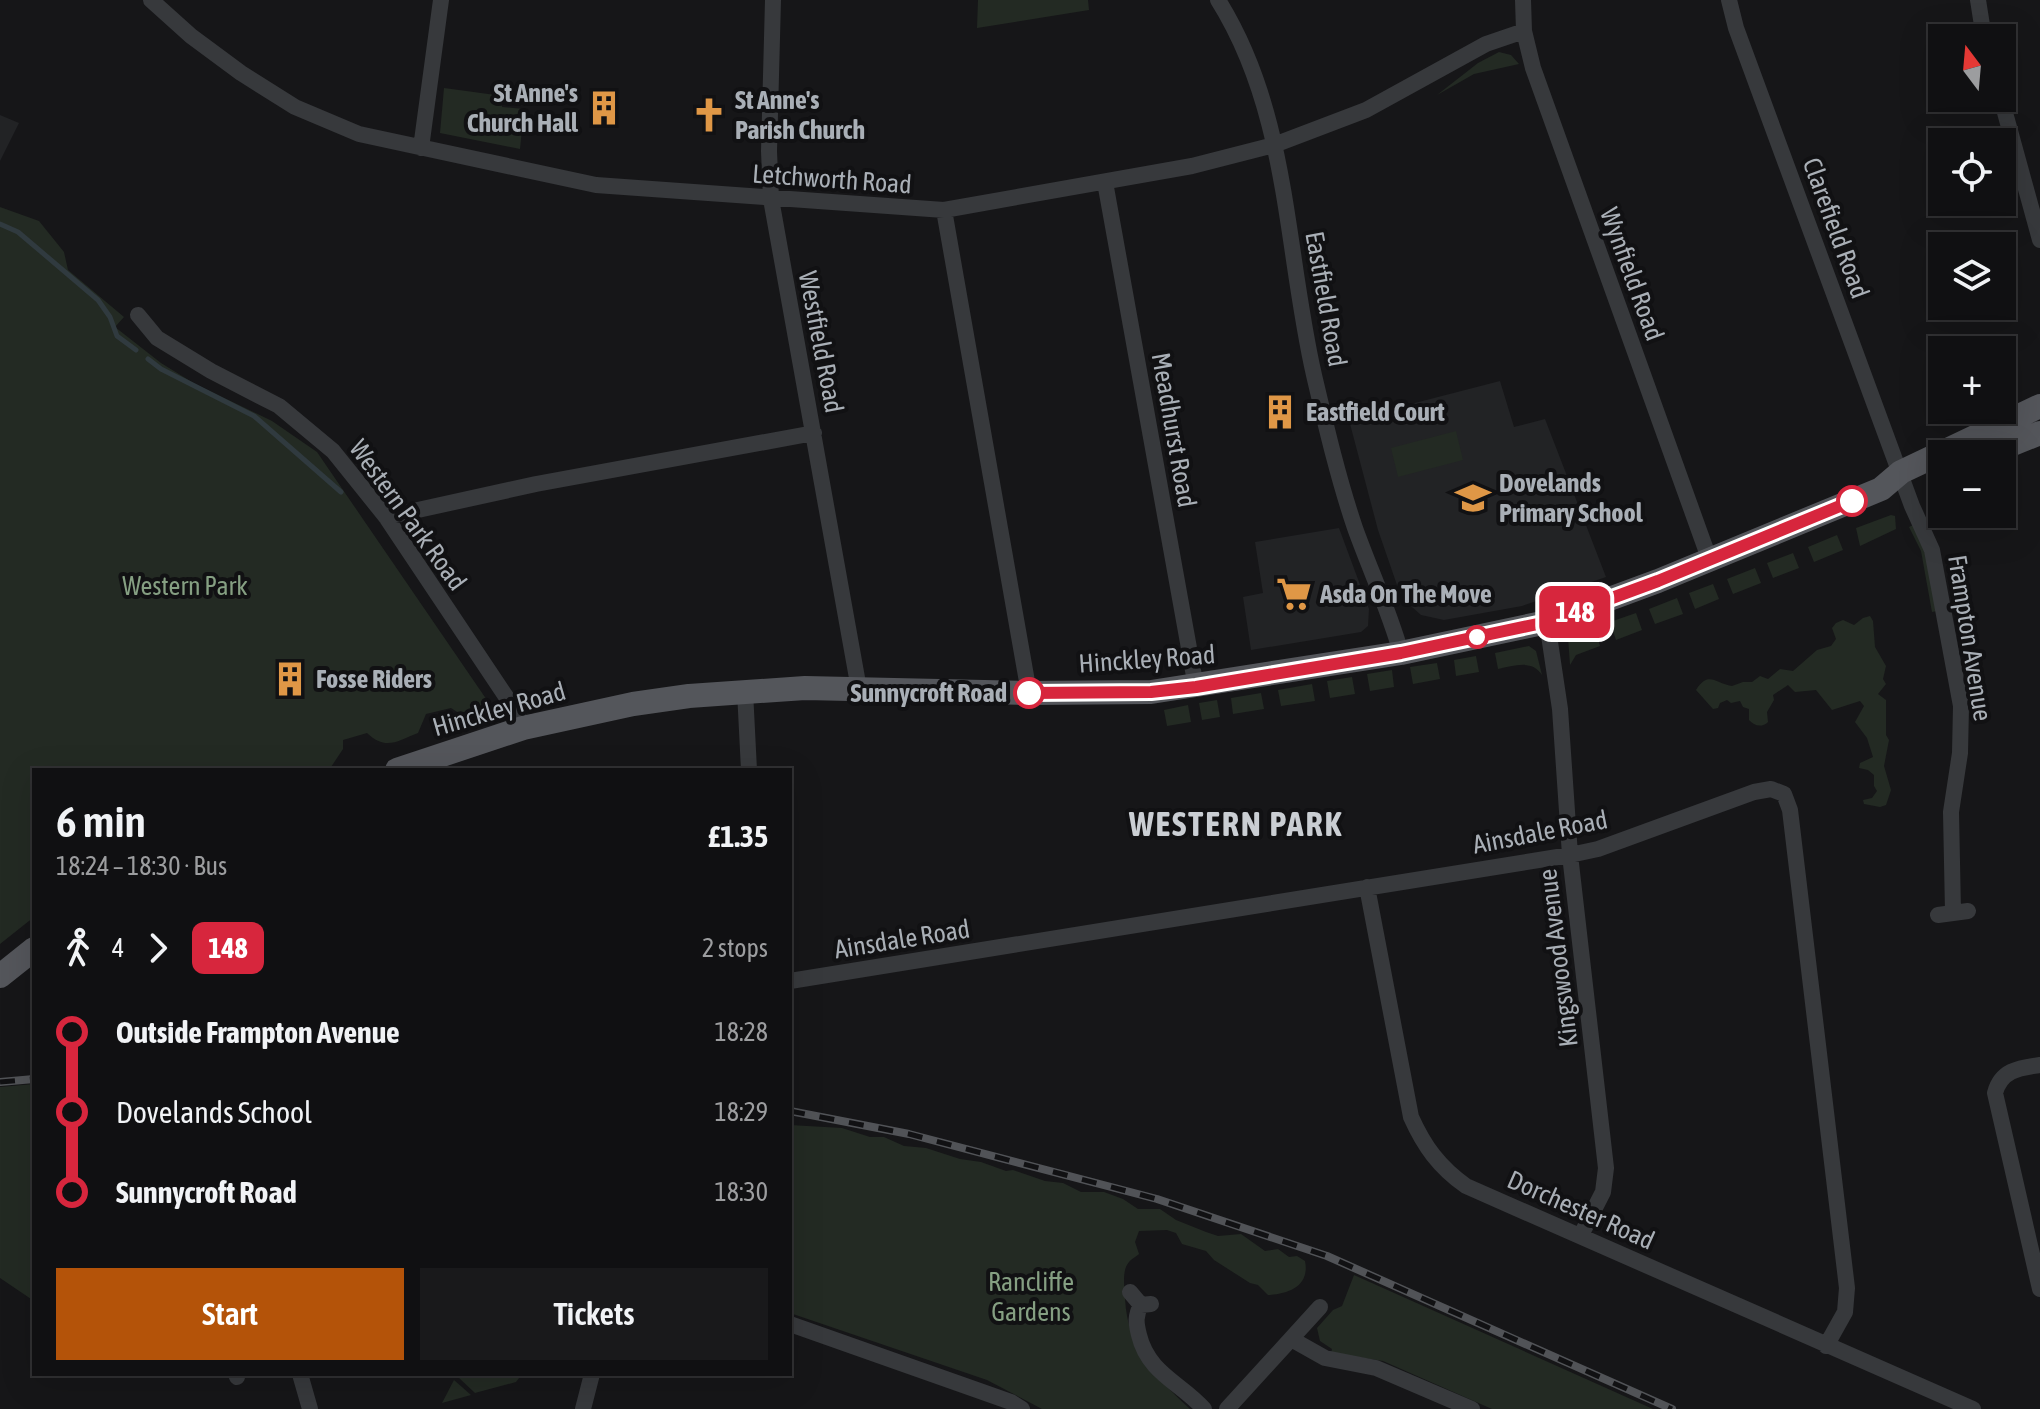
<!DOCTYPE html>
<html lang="en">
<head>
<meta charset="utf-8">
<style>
  :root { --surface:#101012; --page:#19191b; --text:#f1f3f6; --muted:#9c9d9f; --line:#303032; --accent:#b45309 }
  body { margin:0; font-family:"Asap Condensed",sans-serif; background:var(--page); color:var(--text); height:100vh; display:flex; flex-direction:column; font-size:30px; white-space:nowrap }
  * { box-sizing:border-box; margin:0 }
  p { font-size:26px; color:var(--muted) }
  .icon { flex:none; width:44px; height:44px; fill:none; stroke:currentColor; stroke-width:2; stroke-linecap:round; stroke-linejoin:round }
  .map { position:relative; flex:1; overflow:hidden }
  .panel { position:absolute; left:32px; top:768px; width:760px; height:608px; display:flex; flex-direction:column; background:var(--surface); border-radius:0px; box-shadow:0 8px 32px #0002,0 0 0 2px var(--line) }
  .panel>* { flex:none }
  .badge { padding:0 16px; border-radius:12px; font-size:28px; line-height:52px }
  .needle { width:52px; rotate:344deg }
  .tools { position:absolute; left:1928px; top:24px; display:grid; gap:16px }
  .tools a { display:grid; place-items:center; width:88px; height:88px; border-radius:0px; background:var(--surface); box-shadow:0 8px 32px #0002,0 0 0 2px var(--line); font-size:40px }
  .map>.badge { position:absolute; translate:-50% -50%; box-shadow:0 0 0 4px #fff }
  .legs { display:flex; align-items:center; gap:12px; height:88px; padding:0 24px; font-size:26px }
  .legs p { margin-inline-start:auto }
  .overview { display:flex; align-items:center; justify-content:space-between; height:136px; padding:0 24px }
  h1 { font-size:44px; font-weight:600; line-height:60px }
  .cta { display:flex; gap:16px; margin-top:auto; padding:16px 24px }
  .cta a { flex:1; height:92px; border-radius:0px; background:var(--accent); color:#fff; font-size:32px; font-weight:600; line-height:92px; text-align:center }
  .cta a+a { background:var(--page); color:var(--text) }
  ul { padding:0 24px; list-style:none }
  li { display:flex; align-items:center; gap:28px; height:80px; font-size:30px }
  li i { display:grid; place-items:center; width:12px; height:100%; margin:0 10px; background:currentColor }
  li i::after { content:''; width:20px; height:20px; margin:-10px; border:6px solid; border-radius:50%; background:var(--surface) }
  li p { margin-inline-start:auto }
  li:first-child i { background:linear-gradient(#0000 50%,currentColor 0) }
  li:last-child i { background:linear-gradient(currentColor 50%,#0000 0) }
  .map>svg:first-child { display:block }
  .built { fill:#222325 }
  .green { fill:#232a23 }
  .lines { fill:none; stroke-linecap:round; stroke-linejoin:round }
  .stream { stroke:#303a3f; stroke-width:5 }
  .street { stroke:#37393c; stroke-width:16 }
  .primary { stroke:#54565b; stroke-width:24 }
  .rail-casing { stroke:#515357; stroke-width:8 }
  .rail { stroke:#111113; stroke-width:5; stroke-dasharray:15; stroke-linecap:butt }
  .line-1-casing { stroke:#fff; stroke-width:18 }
  .line-1 { stroke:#d7263d; stroke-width:12 }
  .stop-1-dot { fill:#fff; stroke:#d7263d; stroke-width:4 }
  .labels { text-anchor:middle; stroke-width:8; stroke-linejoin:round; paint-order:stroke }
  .poi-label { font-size:26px; font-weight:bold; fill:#a9afb6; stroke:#111113; text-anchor:start }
  .street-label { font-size:26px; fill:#a9afb6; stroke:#111113 }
  .park-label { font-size:26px; fill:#859f82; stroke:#111113 }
  .stop-label { font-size:26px; font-weight:bold; fill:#a9afb6; stroke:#111113; text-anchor:end }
  .district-label { font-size:34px; font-weight:bold; letter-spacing:2px; fill:#caced3; stroke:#111113 }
</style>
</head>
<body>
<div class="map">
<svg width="2040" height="1409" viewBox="0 0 2040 1409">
  <rect width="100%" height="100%" fill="#161618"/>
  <path class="built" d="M0,115L19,123L0,161Z
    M1500,381L1514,427L1545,419L1606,577L1522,606L1444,620L1421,615L1403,599L1397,585L1378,530L1349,420Z
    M1339,528L1369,609L1368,626L1361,632L1251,650L1243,597L1263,593L1255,542Z"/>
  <path class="green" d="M978,0H1088L1089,10L977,28Z
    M1499,52L1511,55L1519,64L1474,74L1437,95L1478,63Z
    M444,88L503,96L502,107L524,109L520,149L440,133Z
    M0,207L39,221L64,252L68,270L124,317L115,327L161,363L195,384L272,421L317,452L491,706L487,714L468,719L451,708L426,714L418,733C397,741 386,751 367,733L343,740V749L329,770H34V917L0,944Z
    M1456,431L1463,460L1398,477L1391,448Z
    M1891,515L1895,516L1896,529L1860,546L1856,528Z
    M1913,525L1925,549L1937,611L1932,612L1921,551L1909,527Z
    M1837,535L1843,550L1814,562L1808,547Z
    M1793,553L1799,568L1773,578L1767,563Z
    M1755,568L1761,583L1733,594L1727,579Z
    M1713,584L1719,599L1695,609L1689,593Z
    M1677,598L1683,614L1655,624L1649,609Z
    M1636,613L1642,630L1616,640L1610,622Z
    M1870,616L1873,621L1875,647L1886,666L1883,679L1886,684L1878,694L1886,700V735L1889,740L1884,766L1891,790L1886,805L1880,807L1864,804L1863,800L1872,798L1877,791L1874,786V775L1868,770L1859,768L1860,763L1873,757L1867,738L1855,722L1864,706L1860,701L1832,710L1816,690L1795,692L1788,685L1773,695L1774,700L1767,712L1768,722C1762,728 1754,726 1749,720V709L1743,707L1740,701L1731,703L1727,700L1720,703L1718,708L1713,709L1696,690C1709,670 1715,684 1732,686L1743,682H1752L1760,676L1768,679L1780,669L1793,671L1817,650L1831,646L1836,639L1832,628L1836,623L1843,620L1854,625L1863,618Z
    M1594,627L1600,646L1576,655L1570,665L1568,637Z
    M1529,646L1536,651L1542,675C1532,659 1514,666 1498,669L1495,653Z
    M1476,656L1479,672L1456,676L1454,660Z
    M1437,663L1440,679L1413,684L1410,667Z
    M1392,670L1394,687L1370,691L1367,674Z
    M1352,677L1355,694L1330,698L1327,681Z
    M1312,684L1315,701L1281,706L1278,690Z
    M1261,693L1264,709L1233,714L1231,698Z
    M1217,700L1220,717L1202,720L1199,703Z
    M1188,705L1191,722L1167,726L1164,710Z
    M34,1084V1301L0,1278V1087Z
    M790,1125L842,1128L870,1137H884L904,1146L926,1148L960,1159L981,1162L1006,1171L1013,1170L1045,1181L1063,1183L1081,1192H1104L1123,1199L1138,1209H1160L1176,1220L1206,1232L1218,1236L1241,1234L1265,1251L1278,1249L1289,1257L1297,1256L1305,1261C1310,1285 1290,1294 1268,1295L1258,1285L1250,1283L1214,1260L1206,1251L1182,1244L1176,1233L1167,1230L1139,1231L1135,1242L1139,1254C1136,1257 1131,1259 1129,1262C1121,1271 1125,1289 1125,1299C1128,1350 1155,1376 1190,1409H1042L987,1380L790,1313Z
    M1354,1275L1653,1409H1492L1383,1361L1331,1353L1332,1349L1320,1341L1317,1328L1333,1310L1342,1306Z
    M469,1374H522L516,1382L475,1393L458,1377Z
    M454,1380L471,1395L442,1403Z"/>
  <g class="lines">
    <path class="stream" d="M0,224L18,232L98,300L110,317L117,336L136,350
      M148,359L161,369L254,416L341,492"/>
    <path class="street" d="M151,0L191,36L241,73L295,107L359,134L596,185L944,210L1192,166L1274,145L1366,110L1486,44L1524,31
      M773,0L769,151L771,199L859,689
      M1218,0C1289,113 1285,248 1314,375C1326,426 1338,478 1355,528C1370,570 1389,610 1401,653
      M1523,0L1524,31L1533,68L1710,561
      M1729,0L1736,28L1912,506L1932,550L1961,706L1960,753L1951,812L1953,912
      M1978,0L1984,38
      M2001,98L2040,240
      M421,148L441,0
      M1105,182L1196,687
      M944,210L1029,693
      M138,315L157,338L211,371L279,406L333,451L386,517L517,713L523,728
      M386,517L536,484L814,433
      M1547,622L1560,709L1570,855L1606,1168L1603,1192L1581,1235
      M745,691L749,770
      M1367,887L1411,1117C1424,1146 1439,1167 1466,1186L1973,1409
      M1938,915L1968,911
      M790,981L1570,855L1598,849L1754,792L1771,789L1784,794L1790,810L1847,1288L1845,1312L1826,1346
      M2040,1065C2019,1068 2001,1070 1995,1093L2040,1289
      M1130,1292L1141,1305
      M1151,1304L1141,1305C1135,1316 1136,1323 1139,1335C1148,1373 1181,1383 1204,1409
      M790,1324L1011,1402L1022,1409
      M1293,1340L1325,1358L1376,1368L1472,1409
      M236,1374L237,1377
      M300,1374L310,1409
      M583,1409L592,1374
      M1227,1409L1320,1307"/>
    <path class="primary" d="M1988,454L2040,433
      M397,770L523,728L633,704L689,696L805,688L1029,693L1151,692L1401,653L1547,622L1658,581L1881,489L1901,472L2040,406
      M0,976L34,949"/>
    <g class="rail-casing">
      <path id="rail" d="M0,1082L34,1079
        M790,1111L909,1134L1157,1199L1327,1256L1672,1409"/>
    </g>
    <use href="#rail" class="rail"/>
  </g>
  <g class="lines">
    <g class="line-1-casing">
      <path id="line-1" d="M1029,693L1151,692L1196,687L1401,653L1547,622L1658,581L1852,501"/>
    </g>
    <use href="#line-1" class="line-1"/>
  </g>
  <defs>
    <g id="building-bare" transform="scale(2.76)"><path d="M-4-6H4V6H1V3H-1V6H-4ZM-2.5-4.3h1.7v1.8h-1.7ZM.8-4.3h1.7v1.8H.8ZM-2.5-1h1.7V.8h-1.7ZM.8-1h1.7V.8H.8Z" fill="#df9746" stroke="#111113" stroke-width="2.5" paint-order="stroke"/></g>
    <g id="church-bare" transform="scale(2.76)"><path d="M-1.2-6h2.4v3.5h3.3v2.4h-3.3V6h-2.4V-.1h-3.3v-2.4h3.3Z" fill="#df9746" stroke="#111113" stroke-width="2.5" paint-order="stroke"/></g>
    <g id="school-bare" transform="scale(2.76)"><path d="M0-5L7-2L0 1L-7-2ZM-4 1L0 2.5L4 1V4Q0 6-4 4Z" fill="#df9746" stroke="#111113" stroke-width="2.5" paint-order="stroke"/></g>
    <g id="supermarket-bare" transform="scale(2.76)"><path d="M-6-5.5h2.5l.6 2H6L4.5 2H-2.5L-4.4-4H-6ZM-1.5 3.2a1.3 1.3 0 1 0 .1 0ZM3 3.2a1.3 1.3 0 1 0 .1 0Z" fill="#df9746" stroke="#111113" stroke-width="2.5" paint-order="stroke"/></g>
  </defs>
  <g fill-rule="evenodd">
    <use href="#building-bare" x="604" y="108"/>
    <use href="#church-bare" x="709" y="115"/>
    <use href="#building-bare" x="1280" y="412"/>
    <use href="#school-bare" x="1473" y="498"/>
    <use href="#supermarket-bare" x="1294" y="594"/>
    <use href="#building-bare" x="290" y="679"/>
  </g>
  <g class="stop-1-dot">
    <circle cx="1852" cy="501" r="14"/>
    <circle cx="1477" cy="637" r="10"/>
    <circle cx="1029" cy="693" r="14"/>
  </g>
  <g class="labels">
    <g class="poi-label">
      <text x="578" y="102" text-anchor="end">St Anne's<tspan x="578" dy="30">Church Hall</tspan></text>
      <text x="735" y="109">St Anne's<tspan x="735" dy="30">Parish Church</tspan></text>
      <text x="1306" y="421">Eastfield Court</text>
      <text x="1499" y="492">Dovelands<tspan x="1499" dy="30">Primary School</tspan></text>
      <text x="1320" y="603">Asda On The Move</text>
      <text x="316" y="688">Fosse Riders</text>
    </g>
    <g class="street-label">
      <text transform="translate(832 179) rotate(4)" y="9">Letchworth Road</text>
      <text transform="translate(1836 228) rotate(70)" y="9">Clarefield Road</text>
      <text transform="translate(1632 274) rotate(70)" y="9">Wynfield Road</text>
      <text transform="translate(1326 299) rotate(80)" y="9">Eastfield Road</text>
      <text transform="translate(821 342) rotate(79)" y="9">Westfield Road</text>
      <text transform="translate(1174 430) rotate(80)" y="9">Meadhurst Road</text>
      <text transform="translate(408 515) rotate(54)" y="9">Western Park Road</text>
      <text transform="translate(1970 638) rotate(81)" y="9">Frampton Avenue</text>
      <text transform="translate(1147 659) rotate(-4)" y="9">Hinckley Road</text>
      <text transform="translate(499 709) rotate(-16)" y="9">Hinckley Road</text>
      <text transform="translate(1540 832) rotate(-11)" y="9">Ainsdale Road</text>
      <text transform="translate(902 939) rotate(-9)" y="9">Ainsdale Road</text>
      <text transform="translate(1558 958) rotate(-97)" y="9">Kingswood Avenue</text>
      <text transform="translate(1581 1210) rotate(24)" y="9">Dorchester Road</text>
    </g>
    <g class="park-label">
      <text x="185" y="595">Western Park</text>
      <text x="1031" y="1291">Rancliffe<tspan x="1031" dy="30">Gardens</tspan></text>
    </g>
    <g class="stop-label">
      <text x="1007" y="702">Sunnycroft Road</text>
    </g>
    <g class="district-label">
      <text x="1236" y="836">WESTERN PARK</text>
    </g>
  </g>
</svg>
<div class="tools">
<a><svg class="needle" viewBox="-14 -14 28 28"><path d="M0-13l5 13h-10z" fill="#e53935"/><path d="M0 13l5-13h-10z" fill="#9c9d9f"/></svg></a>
<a><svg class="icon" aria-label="locate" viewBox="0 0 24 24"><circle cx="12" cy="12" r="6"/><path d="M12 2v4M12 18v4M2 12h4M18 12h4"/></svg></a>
<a><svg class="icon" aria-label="layers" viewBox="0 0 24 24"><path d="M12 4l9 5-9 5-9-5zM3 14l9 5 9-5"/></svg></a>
<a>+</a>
<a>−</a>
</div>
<b class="badge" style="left:1575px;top:612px;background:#d7263d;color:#fff">148</b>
<section class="panel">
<div class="overview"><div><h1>6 min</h1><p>18:24 – 18:30 · Bus</p></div><b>£1.35</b></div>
<div class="legs"><svg class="icon" aria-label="walk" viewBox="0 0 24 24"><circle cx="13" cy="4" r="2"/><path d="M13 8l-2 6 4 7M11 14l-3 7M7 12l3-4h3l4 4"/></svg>4<svg class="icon" aria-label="forward" viewBox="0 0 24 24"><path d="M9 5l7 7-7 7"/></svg><b class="badge" style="background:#d7263d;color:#fff">148</b><p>2 stops</p></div>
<ul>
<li><i style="color:#d7263d"></i><b>Outside Frampton Avenue</b><p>18:28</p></li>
<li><i style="color:#d7263d"></i><span>Dovelands School</span><p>18:29</p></li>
<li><i style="color:#d7263d"></i><b>Sunnycroft Road</b><p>18:30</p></li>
</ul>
<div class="cta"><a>Start</a><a>Tickets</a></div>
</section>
</div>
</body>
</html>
